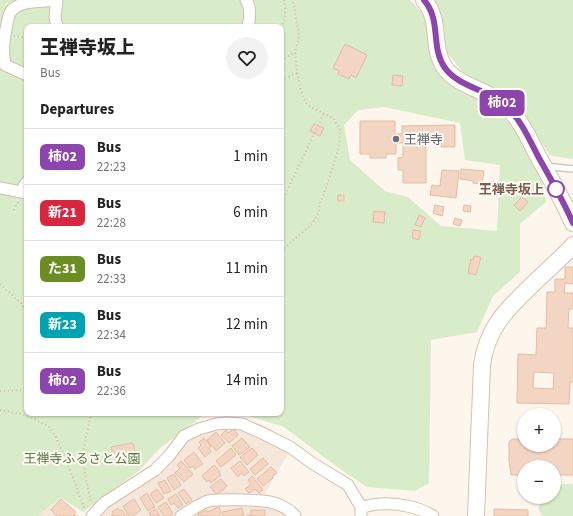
<!DOCTYPE html>
<html lang="en">
<head>
<meta charset="utf-8">
<style>
  :root { --surface:#fff; --page:#f2f2f2; --text:#222; --muted:#767676; --line:#e0e0e0 }
  body { margin:0; font-family:"Source Sans 3","Noto Sans JP",sans-serif; background:var(--page); color:var(--text); height:100vh; display:flex; flex-direction:column; font-size:15px; white-space:nowrap }
  * { box-sizing:border-box; margin:0 }
  p { font-size:13px; color:var(--muted) }
  .icon { flex:none; width:22px; height:22px; fill:none; stroke:currentColor; stroke-width:2; stroke-linecap:round; stroke-linejoin:round }
  .map { position:relative; flex:1; overflow:hidden }
  .drawer { position:absolute; left:24px; top:24px; width:260px; height:392px; display:flex; flex-direction:column; background:var(--surface); border-radius:8px; box-shadow:0 1px 3px #0004 }
  .drawer>* { flex:none }
  .badge { padding:0 8px; border-radius:6px; font-size:14px; line-height:26px }
  .controls { position:absolute; left:517px; top:408px; display:grid; gap:8px }
  .controls a { display:grid; place-items:center; width:44px; height:44px; border-radius:50%; background:var(--surface); box-shadow:0 1px 3px #0004; font-size:20px }
  .map>.badge { position:absolute; translate:-50% -50%; box-shadow:0 0 0 2px #fff }
  h2 { padding:0 16px; font-size:15px; line-height:36px }
  .round { display:grid; place-items:center; flex:none; width:42px; height:42px; border-radius:21px; background:var(--page) }
  .overview { display:flex; align-items:center; justify-content:space-between; height:68px; padding:0 16px }
  h1 { font-size:19px; font-weight:800; line-height:30px }
  ul { padding:0; list-style:none }
  li { display:flex; align-items:center; gap:12px; height:56px; padding:0 16px; border-top:1px solid var(--line) }
  li div { flex:1 }
  li b { display:block; font-size:15px }
  li em { font-style:normal }
  li .badge { min-width:44px; font-weight:700; text-align:center }
  .map>svg:first-child { display:block }
  .residential { fill:#f5e8da }
  .green { fill:#d8ecc9; fill-rule:evenodd }
  .building { fill:#f3d5c3; stroke:#e6bba3; fill-rule:evenodd }
  .lines { fill:none; stroke-linecap:round; stroke-linejoin:round }
  .lane-casing { stroke:#d1beb0; stroke-width:8 }
  .street-casing { stroke:#d1beb0; stroke-width:13 }
  .secondary-casing { stroke:#d6c0b0; stroke-width:18 }
  .path { stroke:#d9b8a5; stroke-width:2; stroke-dasharray:1 3; stroke-linecap:butt }
  .lane { stroke:#fff; stroke-width:5.5 }
  .street { stroke:#fff; stroke-width:11 }
  .secondary { stroke:#fff; stroke-width:16 }
  .line-casing { stroke:#fff; stroke-width:9 }
  .line { stroke:#8e44ad; stroke-width:6 }
  .worship-dot { fill:#6b7280; stroke:#fffaf3; stroke-width:1.5 }
  .stop-dot { fill:#fff; stroke:#8e44ad; stroke-width:2 }
  .labels { text-anchor:middle; stroke-width:4; stroke-linejoin:round; paint-order:stroke }
  .worship-label { font-size:13px; fill:#5b616d; stroke:#fffaf3; text-anchor:start }
  .stop-label { font-size:13px; font-weight:bold; fill:#7a5c4d; stroke:#fffaf3; text-anchor:end }
  .park-label { font-size:13px; fill:#537a41; stroke:#fffaf3 }
</style>
</head>
<body>
<div class="map">
<svg width="573" height="516" viewBox="0 0 573 516">
  <rect width="100%" height="100%" fill="#fdf6ec"/>
  <path class="residential" d="M226,418H238L263,425L294,443L265,494L289,503L302,513L303,516H85L109,494L153,464L166,454L181,432L201,421Z
    M60,497L74,516H38Z"/>
  <path class="green" d="M0,0H410L426,17L434,66L508,119L539,168L546,202L520,224V272L493,296L477,332L431,340L429,483L415,491L367,487L336,466L284,427L239,413H281V27H27V413H235L205,414L159,449L140,470L83,512L60,497L38,516H0ZM384,107L460,123L465,160L500,165L497,231L441,226L408,197L385,191L350,160L344,125L358,110Z
    M432,0H573V159L553,156L549,154L525,117L496,90L463,73L447,52L439,13Z
    M573,484V516H543L538,509L543,497H554V485Z"/>
  <path class="building" d="M345,44L367,55L356,78L351,75L349,79L338,74L339,71L333,68Z
    M393,75L403,76L402,86L392,85Z
    M360,121H395V134H402V126L455,125V147H441V143H426V183H403V170H398V158L403,157V143H396V154H386V158H370V154H360Z
    M314,124L324,128L320,136L310,131Z
    M461,169L484,171L482,184L473,183V181L460,179Z
    M442,170L459,171L456,198L430,195L432,185L440,186Z
    M338,195H344V201H338Z
    M522,197L528,202L520,211L514,205Z
    M435,205L444,207L442,216L433,213Z
    M464,205L471,206L470,212L463,211Z
    M374,211L385,212L384,223L373,222Z
    M419,215L425,218L421,227L415,225Z
    M455,218L462,220L460,226L453,224Z
    M413,230L421,231L419,240L412,238Z
    M474,256L481,257L476,275L468,273L471,259L473,260Z
    M565,267H573V284L565,283L564,293H573V309H569L568,328H573V382H570L569,404L517,403L518,354L536,355L537,328H546L547,292H555V279H565ZM534,372L554,373L553,389L533,388Z
    M234,429L238,435L229,443L221,435L226,430L228,433Z
    M216,432L225,443L216,451L207,440Z
    M204,438L211,446L209,448L211,452L205,457L198,448L201,445L199,442Z
    M242,438L250,447L239,455L232,446Z
    M512,439H524V445H554V439H573V475H554V467H524V475H511L509,460V442Z
    M133,443L136,456L115,461L111,447Z
    M231,448L236,455L221,467L216,461Z
    M252,448L258,455L247,465L240,457Z
    M194,452L203,464L195,469L193,466L190,468L184,460Z
    M263,458L268,464L255,475L250,469Z
    M181,461L193,474L184,482L175,473L180,468L177,465Z
    M240,461L249,472L244,476L242,473L238,477L231,468Z
    M214,465L220,472H219L221,475L211,483L209,480L207,482L202,476Z
    M271,467L277,473L272,476L273,478L263,486L257,479Z
    M174,474L181,485L174,490L167,478Z
    M252,476L263,490L259,493L255,489L249,493L245,489L251,484L248,480Z
    M221,479L227,486L217,495L210,487Z
    M165,480L171,491L164,494L158,483Z
    M157,489L164,498L156,503L150,494Z
    M184,489L192,500L186,504L178,493Z
    M147,493L155,507L148,511L140,498Z
    M176,494L183,505L178,508L174,503L171,505L168,499Z
    M61,499L76,512L74,514L77,516H57L51,510Z
    M134,499L141,510L133,516H129L123,506Z
    M166,502L173,514L170,516H164L158,507Z
    M219,507L221,513L219,514L220,516H199L198,514L206,510L207,512Z
    M118,508L120,511L122,510L127,516H111L114,514L112,512Z
    M242,508L244,516H223L222,512Z
    M156,509L160,516H151L149,513Z
    M494,509L528,510V516H494Z
    M251,510H265V516H247V515H251Z"/>
  <g class="lines">
    <g class="lane-casing">
      <path id="lane" d="M547,171L554,167L573,169"/>
    </g>
    <g class="street-casing">
      <path id="street" d="M57,0L55,17L57,27
        M246,0C251,7 250,18 248,27
        M0,34L5,35C3,45 3,54 5,65L27,75
        M5,35C7,27 7,16 12,10C22,0 42,2 57,0
        M0,188L27,193
        M24,192V186L27,182
        M361,507C368,506 374,504 380,504C397,503 420,507 433,516
        M92,516L104,503L135,483L155,470L169,456L184,436L199,429L216,424L226,423L242,424L264,434L290,447L312,463L348,485L361,507V516
        M181,516C188,512 201,503 208,501C220,499 266,499 277,504C283,506 291,511 295,516"/>
    </g>
    <g class="secondary-casing">
      <path id="secondary" d="M424,0C442,21 430,47 445,68C455,82 474,87 489,95C496,99 503,104 509,109C522,122 530,141 539,158C551,179 563,201 573,223
        M476,516L482,365C487,327 508,308 534,283C546,272 558,260 570,249L573,245"/>
    </g>
    <path class="path" d="M281,28C286,19 286,10 284,0
      M14,36L27,38
      M281,60L295,52
      M281,80L297,73
      M281,206L287,191L324,113
      M14,210L18,202
      M281,251L311,225L318,214L320,202L324,194L339,147L340,137V130L333,118L311,107L305,102L302,95L297,73L295,52L299,37L293,0
      M25,256L27,262
      M0,284L21,303L27,313
      M21,303H27
      M0,391L27,390
      M0,410L22,414L36,420L48,426L55,435L75,482L80,497L84,507H85
      M91,413L83,452L85,474L91,502"/>
    <use href="#lane" class="lane"/>
    <use href="#street" class="street"/>
    <use href="#secondary" class="secondary"/>
  </g>
  <g class="lines">
    <g class="line-casing">
      <path id="line" d="M424,0C442,21 430,47 445,68C455,82 474,87 489,95C496,99 503,104 509,109C522,122 530,141 539,158C551,179 563,201 573,223"/>
    </g>
    <use href="#line" class="line"/>
  </g>
  <circle class="worship-dot" cx="396" cy="139" r="4"/>
  <circle class="stop-dot" cx="556" cy="189" r="8"/>
  <g class="labels">
    <g class="worship-label">
      <text x="404" y="144">王禅寺</text>
    </g>
    <g class="stop-label">
      <text x="544" y="194">王禅寺坂上</text>
    </g>
    <g class="park-label">
      <text x="82" y="463">王禅寺ふるさと公園</text>
    </g>
  </g>
</svg>
<div class="controls">
<a>+</a>
<a>−</a>
</div>
<b class="badge" style="left:502px;top:103px;background:#8e44ad;color:#fff">柿02</b>
<section class="drawer">
<div class="overview"><div><h1>王禅寺坂上</h1><p>Bus</p></div><a class="round"><svg class="icon" aria-label="heart" viewBox="0 0 24 24"><path d="M12 20l-8-8c-3-5 5-10 8-4 3-6 11-1 8 4z"/></svg></a></div>
<h2>Departures</h2>
<ul>
<li><span class="badge" style="background:#8e44ad;color:#fff">柿02</span><div><b>Bus</b><p>22:23</p></div><em>1 min</em></li>
<li><span class="badge" style="background:#d7263d;color:#fff">新21</span><div><b>Bus</b><p>22:28</p></div><em>6 min</em></li>
<li><span class="badge" style="background:#6b8e23;color:#fff">た31</span><div><b>Bus</b><p>22:33</p></div><em>11 min</em></li>
<li><span class="badge" style="background:#00a3b4;color:#fff">新23</span><div><b>Bus</b><p>22:34</p></div><em>12 min</em></li>
<li><span class="badge" style="background:#8e44ad;color:#fff">柿02</span><div><b>Bus</b><p>22:36</p></div><em>14 min</em></li>
</ul>
</section>
</div>
</body>
</html>
